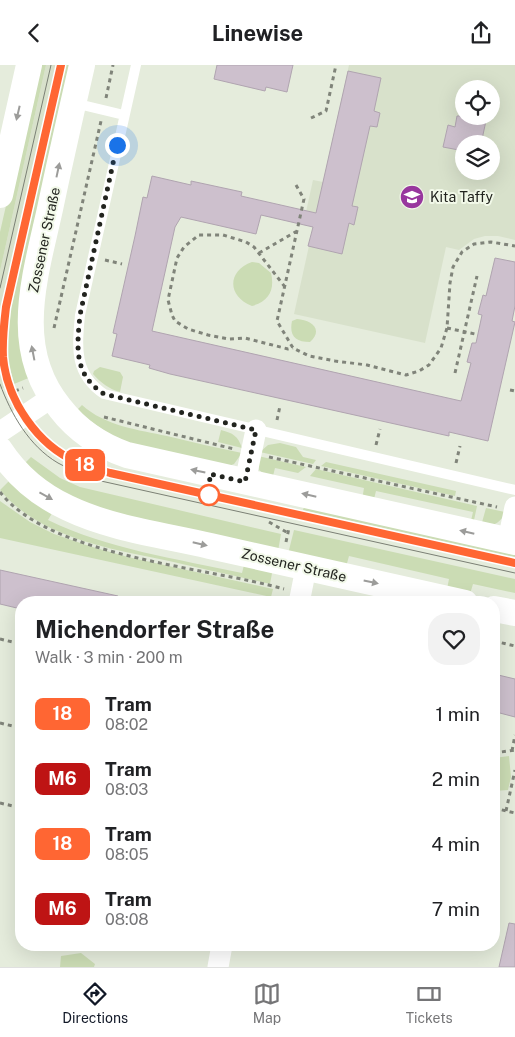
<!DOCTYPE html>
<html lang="en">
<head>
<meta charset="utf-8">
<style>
  :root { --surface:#fff; --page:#f2f2f2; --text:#202124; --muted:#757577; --line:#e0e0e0; --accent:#111827 }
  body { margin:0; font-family:"Public Sans",sans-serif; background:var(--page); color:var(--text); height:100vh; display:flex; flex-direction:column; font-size:19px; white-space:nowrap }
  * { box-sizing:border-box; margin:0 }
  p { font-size:16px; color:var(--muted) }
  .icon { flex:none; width:28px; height:28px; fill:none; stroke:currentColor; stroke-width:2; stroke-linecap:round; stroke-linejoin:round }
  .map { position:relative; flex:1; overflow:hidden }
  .sheet { position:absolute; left:15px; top:531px; width:485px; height:355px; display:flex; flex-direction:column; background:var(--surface); border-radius:20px; box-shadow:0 5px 20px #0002 }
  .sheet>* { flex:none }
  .badge { padding:0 10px; border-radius:8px; font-size:18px; line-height:32px }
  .buttons { position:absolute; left:455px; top:15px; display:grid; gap:10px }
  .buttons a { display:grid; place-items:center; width:45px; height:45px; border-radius:50%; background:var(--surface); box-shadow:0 5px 20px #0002; font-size:25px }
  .you { position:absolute; width:25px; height:25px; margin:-12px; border:4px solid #fff; border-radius:50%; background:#1a73e8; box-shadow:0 0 0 8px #1a73e833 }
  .map>.badge { position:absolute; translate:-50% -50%; box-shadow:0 0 0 2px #fff }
  .round { display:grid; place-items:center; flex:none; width:52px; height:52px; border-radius:20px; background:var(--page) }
  .summary { display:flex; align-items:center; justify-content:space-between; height:85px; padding:0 20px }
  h1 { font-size:24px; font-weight:700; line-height:38px }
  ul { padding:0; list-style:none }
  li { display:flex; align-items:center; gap:15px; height:65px; padding:0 20px }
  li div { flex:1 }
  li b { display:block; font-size:19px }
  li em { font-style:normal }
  li .badge { min-width:55px; font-weight:700; text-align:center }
  header { display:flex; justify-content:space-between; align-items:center; height:65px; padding:0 20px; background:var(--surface); font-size:22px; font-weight:700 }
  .tabs { display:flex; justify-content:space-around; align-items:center; height:70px; border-top:1px solid var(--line); background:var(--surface); font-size:14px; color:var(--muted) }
  .tabs a { display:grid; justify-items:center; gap:2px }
  .tabs .selected { color:var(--accent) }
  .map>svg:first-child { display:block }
  .built { fill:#d8e1cb; fill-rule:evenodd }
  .green { fill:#cbdcb4 }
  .building { fill:#cdc0cd; stroke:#b0a4b0 }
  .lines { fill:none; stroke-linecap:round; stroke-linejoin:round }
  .path { stroke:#80847a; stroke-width:3; stroke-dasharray:4 4; stroke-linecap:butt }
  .service { stroke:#fff; stroke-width:10 }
  .minor { stroke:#fff; stroke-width:21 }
  .tertiary { stroke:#fff; stroke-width:26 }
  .tram { stroke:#7b8075; stroke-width:1 }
  .oneway { fill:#9c9c9a }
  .line-casing { stroke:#fff; stroke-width:11 }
  .line { stroke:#f63; stroke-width:8 }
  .walk { stroke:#22241f; stroke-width:5; stroke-dasharray:0 9 }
  .stop-dot { fill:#fff; stroke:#f63; stroke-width:2.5 }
  .labels { text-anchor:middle; stroke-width:4; stroke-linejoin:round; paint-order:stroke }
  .poi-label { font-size:14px; fill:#22241f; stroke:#f2f9e9; text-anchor:start }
  .street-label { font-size:14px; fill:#22241f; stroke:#f2f9e9 }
</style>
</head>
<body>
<header><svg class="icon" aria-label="back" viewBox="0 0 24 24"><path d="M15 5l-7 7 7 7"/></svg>Linewise<svg class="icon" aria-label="share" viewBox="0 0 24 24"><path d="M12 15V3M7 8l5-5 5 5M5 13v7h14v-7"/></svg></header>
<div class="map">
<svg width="515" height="902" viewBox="0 0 515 902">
  <rect width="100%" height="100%" fill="#e5ecdc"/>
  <path class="built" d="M46,0H64L7,262V278L10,308L14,319L0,324V206Z
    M349,0H515V175L498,171H485L474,174L459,185L446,182L425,278L294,249L316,149L306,147L313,115L323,117ZM464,24H491V51H464ZM464,79H491V106H464Z"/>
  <path class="green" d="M38,0H46L0,206V167Z
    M64,0H73L31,312L14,319L8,296L7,262Z
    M252,197L259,198L271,208C275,225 269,236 252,241C227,231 227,206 252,197Z
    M297,254C311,255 324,264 310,277C295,277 289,270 292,256Z
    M100,302L120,307L123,312L120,327C109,324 101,318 93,309L94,306Z
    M82,340C105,361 139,365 167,371C192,377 217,383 242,388L234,399L226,402L119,376L76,346Z
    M221,365C233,368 238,371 242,383L218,377Z
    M280,378L296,382L303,392L316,395L313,399L260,387L268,380Z
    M258,391L306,402L298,408L275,403L272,415L259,405Z
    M31,392L60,413L80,422L281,469L278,486L128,453L72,434L23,400Z
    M326,397L456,426L455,431L321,401Z
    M316,404L477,441L473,460H470L473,447L376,426L373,438L362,435L364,423L310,411Z
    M11,414L54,445L48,455C107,484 178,494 242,508L245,496L273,503L270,519C236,511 203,504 169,496C111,484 40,473 0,425Z
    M0,436L30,457L54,469L89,481L128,492L273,524L271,532L0,473Z
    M305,439L515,486V492L303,445Z
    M486,443L505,447C501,458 493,462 481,461Z
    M294,465L515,514V528L473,519L470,529L447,524L449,514L349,491L346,502L288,489Z
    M509,691L511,712L508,725L494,726V693Z
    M81,888L95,899L94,902H60L61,891Z"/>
  <path class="building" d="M217,0H293L287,27L266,22L265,26L214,14Z
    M348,6L381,13L374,46L380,48L377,62L370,61L352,141L358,142L354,160L349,158L342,189L308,181L313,162L261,150L256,169L181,152L175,162L152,266L461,336L471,298L467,297L472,278H476L482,250L478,249L483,230L486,231L495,193L515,197V241L512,256L515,257L488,376L449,367V371L170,309L149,303L150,300L112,291L117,269L113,268L135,171L143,132L147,133L152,111L191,120V116L242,127L241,131L316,148Z
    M457,51H487L481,79H464V86L443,82L448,60L455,62Z
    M0,505L118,531V538H21V544L0,539Z
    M494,609L515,614V652L496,647L497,644H494Z
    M509,858L515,859V902H499Z"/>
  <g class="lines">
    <path class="path" d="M106,33L113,0
      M311,53L326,46L336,0
      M296,120L304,134L277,256L293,283L309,291L335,296L367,300L406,310L419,306L429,300L441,283L447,263L450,218L453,202L462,187L474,179L491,177L515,181
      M259,188L297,166
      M105,195L122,199
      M285,222L254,182L246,177L223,170H199L184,182L177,193L168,235L172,250L175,256L188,264L208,270L229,274L245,273L288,284L293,283
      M54,263L101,56
      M447,263L475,269
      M455,308L477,211
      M510,325L515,326
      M15,326L23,323
      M104,352L234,384
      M277,355L280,341
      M376,380L380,364
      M269,392L497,442
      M456,398L460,381
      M0,427C50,492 207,502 284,524
      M269,457L288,468
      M286,477L289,463
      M0,574L21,579
      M494,576L515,581
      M0,658L21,663
      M512,686L515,670
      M494,688L515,685
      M0,738L17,742L21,739
      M494,743L515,748
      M506,746L515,705"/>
    <path class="service" d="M136,0L80,250C77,283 74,309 104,329L515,425
      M74,38L124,50"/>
    <path class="minor" d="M0,367L51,333
      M245,417L256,365
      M508,476L515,442
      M299,538L306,503
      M218,902L222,880"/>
    <path class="tertiary" d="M82,0C71,48 60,96 50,144C35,212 11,284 60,343C77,365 101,381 127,390L515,477
      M0,130L29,0
      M0,385C17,411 40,430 68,443C112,464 163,470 210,481C295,500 380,519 465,538
      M494,544L515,548"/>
    <path class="tram" d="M61,0L6,242C4,259 2,275 3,292C7,335 37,379 77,397C88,402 99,405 110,408L515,498
      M0,223L51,0
      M0,319C11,349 29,381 58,398C72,406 87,411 101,416L515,508"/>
  </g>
  <defs><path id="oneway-solid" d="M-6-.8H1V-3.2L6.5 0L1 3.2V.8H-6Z" transform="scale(1.25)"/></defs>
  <g class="oneway">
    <use href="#oneway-solid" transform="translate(18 48) rotate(103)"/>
    <use href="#oneway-solid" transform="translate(58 105) rotate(-78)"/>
    <use href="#oneway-solid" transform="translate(33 288) rotate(-101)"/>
    <use href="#oneway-solid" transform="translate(198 406) rotate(-168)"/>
    <use href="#oneway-solid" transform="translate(309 430) rotate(-167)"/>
    <use href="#oneway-solid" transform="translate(46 431) rotate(29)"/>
    <use href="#oneway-solid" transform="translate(467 467) rotate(-167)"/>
    <use href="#oneway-solid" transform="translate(200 479) rotate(13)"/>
    <use href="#oneway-solid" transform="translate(371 517) rotate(12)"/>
  </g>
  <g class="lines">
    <g class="line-casing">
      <path id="line" d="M61,0L6,242C4,259 2,275 3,292C7,335 37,380 77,397C88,402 99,405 110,408L515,498"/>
    </g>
    <use href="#line" class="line"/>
    <path class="walk" d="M117,80L80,250C77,282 73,309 104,329L256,365L245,417L210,409L209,430"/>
  </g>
  <defs>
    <g id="school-disc" transform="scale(1.25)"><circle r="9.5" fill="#98379e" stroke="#f2f9e9"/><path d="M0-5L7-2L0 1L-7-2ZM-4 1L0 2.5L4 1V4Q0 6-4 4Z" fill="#fff"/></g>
  </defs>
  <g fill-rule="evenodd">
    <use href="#school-disc" x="412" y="132"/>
  </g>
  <circle class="stop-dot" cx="209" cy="430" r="10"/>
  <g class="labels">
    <g class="poi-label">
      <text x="430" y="137">Kita Taffy</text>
    </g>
    <g class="street-label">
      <text transform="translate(44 175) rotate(-78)" y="5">Zossener Straße</text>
      <text transform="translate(294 500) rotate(13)" y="5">Zossener Straße</text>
    </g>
  </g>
</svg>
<div class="buttons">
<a><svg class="icon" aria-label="locate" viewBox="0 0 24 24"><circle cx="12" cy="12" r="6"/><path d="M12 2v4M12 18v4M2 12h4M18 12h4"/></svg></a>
<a><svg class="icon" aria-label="layers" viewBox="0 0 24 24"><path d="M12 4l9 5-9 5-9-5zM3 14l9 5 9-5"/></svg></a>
</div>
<div class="you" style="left:117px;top:80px"></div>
<b class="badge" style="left:85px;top:400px;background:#f63;color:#fff">18</b>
<section class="sheet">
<div class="summary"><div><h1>Michendorfer Straße</h1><p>Walk · 3 min · 200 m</p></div><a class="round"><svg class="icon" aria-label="heart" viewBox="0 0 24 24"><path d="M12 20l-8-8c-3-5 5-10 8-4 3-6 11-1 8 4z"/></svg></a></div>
<ul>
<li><span class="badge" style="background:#f63;color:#fff">18</span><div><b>Tram</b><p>08:02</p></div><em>1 min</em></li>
<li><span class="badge" style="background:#be1414;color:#fff">M6</span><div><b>Tram</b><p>08:03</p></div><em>2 min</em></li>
<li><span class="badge" style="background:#f63;color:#fff">18</span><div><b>Tram</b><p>08:05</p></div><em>4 min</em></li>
<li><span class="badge" style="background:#be1414;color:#fff">M6</span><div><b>Tram</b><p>08:08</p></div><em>7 min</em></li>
</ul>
</section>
</div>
<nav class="tabs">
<a class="selected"><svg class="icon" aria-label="directions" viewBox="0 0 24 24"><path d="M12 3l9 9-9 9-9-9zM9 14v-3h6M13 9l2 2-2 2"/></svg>Directions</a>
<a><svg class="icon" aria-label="map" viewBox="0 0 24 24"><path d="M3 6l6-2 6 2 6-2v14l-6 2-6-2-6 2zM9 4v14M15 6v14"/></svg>Map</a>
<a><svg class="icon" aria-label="tickets" viewBox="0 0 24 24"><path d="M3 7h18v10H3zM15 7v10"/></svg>Tickets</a>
</nav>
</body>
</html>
